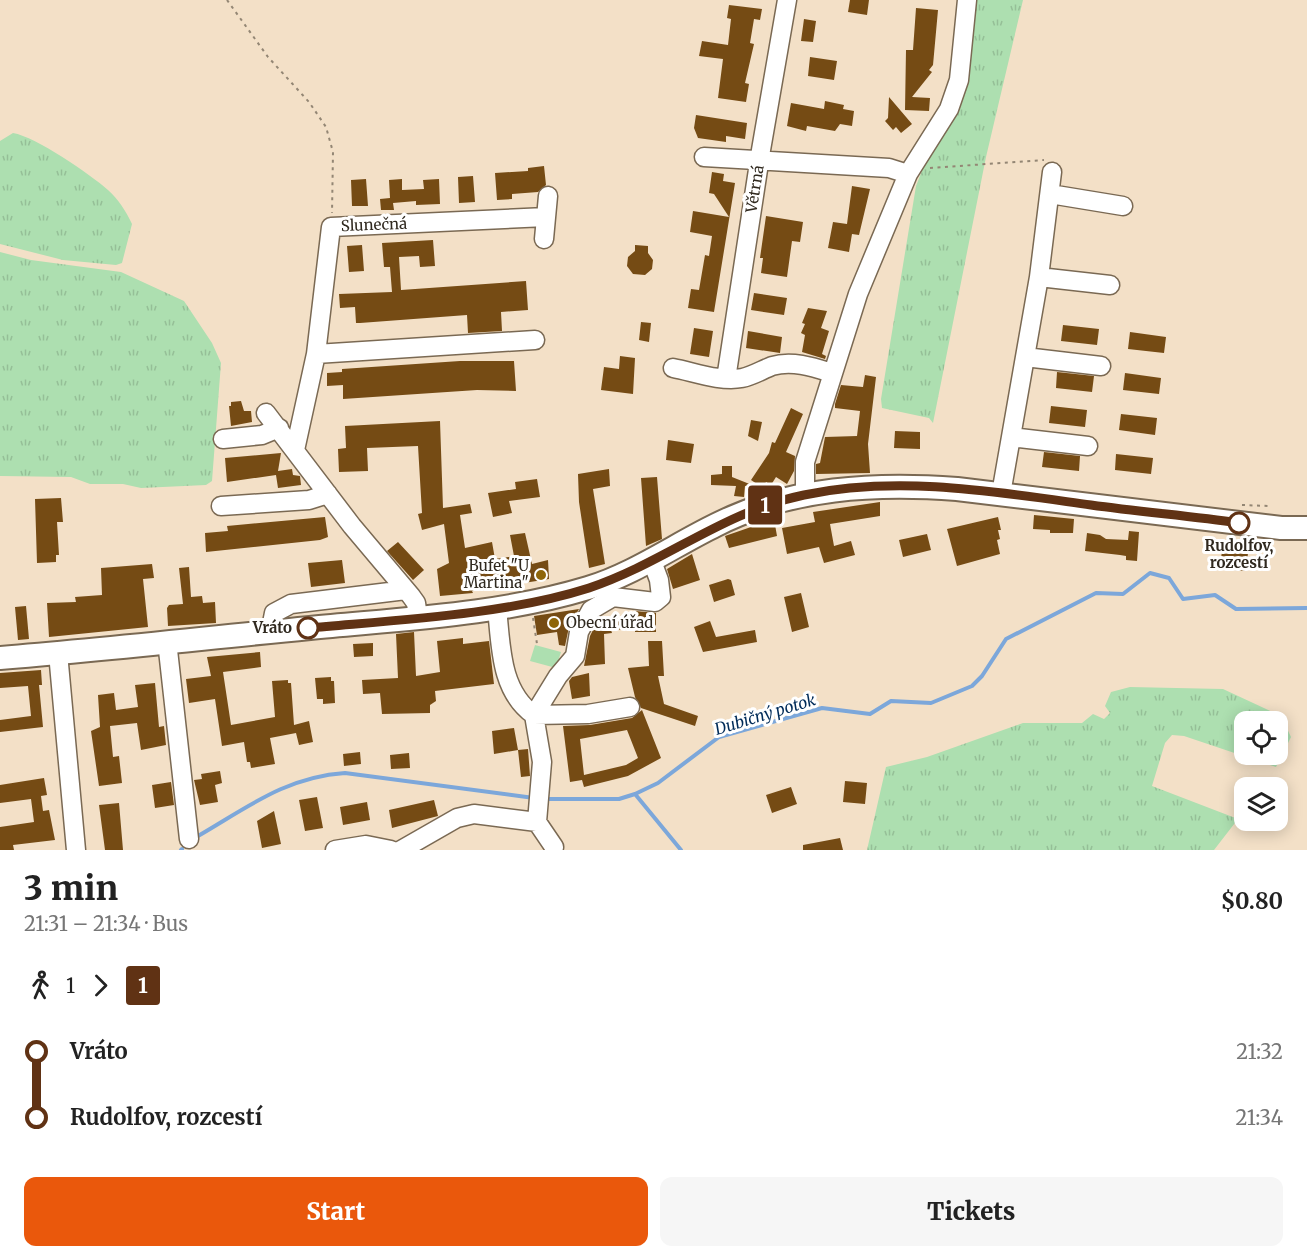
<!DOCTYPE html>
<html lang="en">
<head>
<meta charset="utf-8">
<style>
  :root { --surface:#fff; --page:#f6f6f6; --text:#222; --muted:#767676; --accent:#ea580c }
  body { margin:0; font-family:Merriweather,serif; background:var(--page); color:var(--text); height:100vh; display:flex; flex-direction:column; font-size:22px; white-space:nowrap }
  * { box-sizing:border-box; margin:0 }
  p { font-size:20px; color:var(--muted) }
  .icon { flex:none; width:33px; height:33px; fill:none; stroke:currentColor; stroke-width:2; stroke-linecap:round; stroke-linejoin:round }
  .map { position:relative; height:850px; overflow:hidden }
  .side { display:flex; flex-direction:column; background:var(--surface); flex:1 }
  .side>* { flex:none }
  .badge { padding:0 12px; border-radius:4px; font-size:21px; line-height:39px }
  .controls { position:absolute; left:1234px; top:711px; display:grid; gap:12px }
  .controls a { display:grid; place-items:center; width:54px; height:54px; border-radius:12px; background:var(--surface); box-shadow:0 3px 15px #0003; font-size:30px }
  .map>.badge { position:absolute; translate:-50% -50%; box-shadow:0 0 0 3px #fff }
  .legs { display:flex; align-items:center; gap:9px; height:66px; padding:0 24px; font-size:20px }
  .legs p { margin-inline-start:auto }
  .head { display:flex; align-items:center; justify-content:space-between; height:102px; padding:0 24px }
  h1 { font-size:33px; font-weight:800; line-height:45px }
  .cta { display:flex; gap:12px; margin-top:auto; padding:12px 24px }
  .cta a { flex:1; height:69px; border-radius:12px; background:var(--accent); color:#fff; font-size:24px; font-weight:800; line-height:69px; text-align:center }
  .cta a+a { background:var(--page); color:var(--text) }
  ul { padding:0 24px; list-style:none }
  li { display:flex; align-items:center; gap:21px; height:66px; font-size:22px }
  li i { display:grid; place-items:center; width:9px; height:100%; margin:0 8px; background:currentColor }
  li i::after { content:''; width:15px; height:15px; margin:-8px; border:4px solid; border-radius:50%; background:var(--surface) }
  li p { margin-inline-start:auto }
  li:first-child i { background:linear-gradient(#0000 50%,currentColor 0) }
  li:last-child i { background:linear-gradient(currentColor 50%,#0000 0) }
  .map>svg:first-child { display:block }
  .grass { fill:url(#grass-tufts); fill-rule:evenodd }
  .pitch { fill:#addfb0 }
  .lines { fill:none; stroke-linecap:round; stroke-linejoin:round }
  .stream { stroke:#7ca7da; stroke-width:4 }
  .building { fill:#754b14; fill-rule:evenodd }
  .minor-casing { stroke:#7a6953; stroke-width:21 }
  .major-casing { stroke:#7a6953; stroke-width:26 }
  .path { stroke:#938674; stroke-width:2; stroke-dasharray:3 4.5; stroke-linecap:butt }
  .minor { stroke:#fff; stroke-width:18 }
  .major { stroke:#fff; stroke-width:22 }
  .line-1-casing { stroke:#fff; stroke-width:14 }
  .line-1 { stroke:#603214; stroke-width:9 }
  .stop-1-dot { fill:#fff; stroke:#603214; stroke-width:3 }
  .poi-dot { fill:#8e6509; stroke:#fff; stroke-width:2 }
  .labels { text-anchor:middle; stroke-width:6; stroke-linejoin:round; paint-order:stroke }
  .street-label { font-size:15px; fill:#30291f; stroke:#fff }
  .stop-label { font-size:15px; font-weight:bold; fill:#30291f; stroke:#fff }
  .poi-label { font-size:15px; fill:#30291f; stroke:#fff; text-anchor:end }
  .water-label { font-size:16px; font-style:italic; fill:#002b58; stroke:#fff }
</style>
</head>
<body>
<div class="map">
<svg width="1307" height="850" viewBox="0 0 1307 850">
  <defs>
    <pattern id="grass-tufts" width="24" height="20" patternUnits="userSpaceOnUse" patternTransform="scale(1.5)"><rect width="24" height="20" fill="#addfb0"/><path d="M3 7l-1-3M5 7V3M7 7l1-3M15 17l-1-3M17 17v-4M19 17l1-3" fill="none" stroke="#95bf97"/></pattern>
  </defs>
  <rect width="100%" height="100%" fill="#f3e0c7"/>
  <path class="grass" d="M974,0H1023L986,157L933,423L929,418L882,408L881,399L916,186L927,158Z
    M13,133C36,137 90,174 108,190C118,199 126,211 132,224L122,263L116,265L63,260L0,244V141Z
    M0,252L31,260L121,272L184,301L212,343L221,363L212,481L206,485L141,488L123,484H90L71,477L0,476Z
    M1130,687L1223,689L1281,716L1291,737L1276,767L1184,736L1172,735L1165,743L1152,786L1238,819L1214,850H867L886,767L927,757L1023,723H1082L1093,714L1104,719L1110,713L1105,706L1111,692ZM1245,722H1278V754H1245Z"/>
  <path class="pitch" d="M535,645L561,652L556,668L530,661Z"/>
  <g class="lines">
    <path class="stream" d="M635,794L681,850
      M544,799H619L635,794L658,783L719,737L822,708L870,714L891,701L931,703L972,686L982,676L1006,639L1096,593L1123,594L1150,573L1169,578L1183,599L1215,595L1236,609L1307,608
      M198,836C248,807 286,777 345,773L534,798
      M181,850L182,849"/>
  </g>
  <path class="building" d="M850,0H869L867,15L848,12Z
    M729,5L762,9L760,20L754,19L750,43L754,44L745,83L749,84L746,102L718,98L723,59L699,56L702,41L728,45L731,19L727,18Z
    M916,8L938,10L933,65L929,70L932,72L912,97L930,98L929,111L905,110L906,50H913Z
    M804,19L816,21L813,42L801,41Z
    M810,57L837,61L834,80L808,76Z
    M889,97L912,124L901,133L896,127L893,130L885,121L888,118Z
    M825,101L844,105L843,109L854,111L852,126L840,124L835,131L807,126L806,131L787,126L791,103L824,109Z
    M696,115L747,123L745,139L726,136V142L698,138L694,128Z
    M544,166L546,185L538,192L512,194V199L497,200L495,173L528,171V168Z
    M712,172L724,174L723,181L735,183L714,312L688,308L691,289L699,290L705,255L709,256L712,236L690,232L693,211L729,217L714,194L709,193Z
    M473,176L475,202L459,203L458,177Z
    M366,179L368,206H352L351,180Z
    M402,179V190L424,189L423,180L439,179L440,204L416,205V201L393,203L394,210H381L380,199L390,198L389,180Z
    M852,186L870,189L859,235L852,234L849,252L828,248L833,222L847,224Z
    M766,216L803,222L800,242L792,241L787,277L761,273L763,258H760Z
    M433,240L435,266L420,267L419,256L399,257L401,290L526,281L528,310L501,312L502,331L468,333L467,315L360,323H356L355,307L340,308L339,294L392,292L390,267H384L382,243Z
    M362,245L364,271L349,272L347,246Z
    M635,245L648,246V253L653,260L652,269L645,275L633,274L627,266L628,257L635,251Z
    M754,293L787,298L784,315L751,310Z
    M808,308L827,311L821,328L829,331L822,354L826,356L825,359L802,352L805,335L801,333L805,324L802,323Z
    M641,322L651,323L649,342L639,340Z
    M1063,325L1099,329L1097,345L1061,341Z
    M694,328L713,331L709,357L690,354Z
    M748,331L782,337L780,353L746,348Z
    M1130,332L1166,337L1164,353L1128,349Z
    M620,356L635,358L633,394L601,390L604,367L619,369Z
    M460,361H514L516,391L477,390L343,399V385L327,386V373L342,372V369Z
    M1057,372L1094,376L1092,392L1056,388Z
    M1125,373L1161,378L1159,394L1123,390Z
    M865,375L876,377L868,444L870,473L816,474V464L820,463L825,437L857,436L860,411L835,408V404L841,385L863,387Z
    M241,401L244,411H251L252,422L231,426L229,406H231V402Z
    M1051,406L1087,410L1085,427L1049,423Z
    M791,408L803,414L786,452L795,456L794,471L787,484L776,477L771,485L766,482L763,488L751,480L769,453L772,442L775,443Z
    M1121,414L1157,418L1155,435L1119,430Z
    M751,420L762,422L758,441L748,436Z
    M440,421L443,508L470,504L472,513L460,515L465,548L492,542L495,559L514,556L510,535L525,533L532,564L548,560L549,579L472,591L473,593L440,596L437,569L449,563L444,524L422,530L418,514L422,513L418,446L367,448L368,471L339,472L338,449L346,448L345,426Z
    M895,431L920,432V449L894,448Z
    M668,440L694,444L691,463L666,460Z
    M1044,452L1080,456L1079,471L1042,467Z
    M281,453L278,471L292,469L293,475L300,476L301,485L278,488L276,475L227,482L225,458Z
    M1116,454L1153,458L1151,474L1115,470Z
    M722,466H732V477L752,485L745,486L744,497L734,496L736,486L711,485V475L722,474Z
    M609,469L610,486L593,489L605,564L589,568L579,502L578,474Z
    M657,477L662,539L646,546L641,478Z
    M537,479L540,497L509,501L512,513L493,517L488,493L516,489L515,482Z
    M61,498L63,522H57L59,555H56V562L37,563L35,499Z
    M880,502V516L830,524L834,546L851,541L855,555L824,563L819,547L787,554L782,528L815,522L813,512Z
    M1034,515L1074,519L1073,533H1050V530L1033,529Z
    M325,517L328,537L320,540L206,552L205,533L228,531L227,526Z
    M998,517L1001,530H998L1000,539L997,540L1000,554L957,566L947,529Z
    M774,519L777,536L729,548L725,536Z
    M1129,531L1139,532L1137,561L1126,560V556L1120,555L1085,551L1087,533L1100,535L1106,539L1128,540Z
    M927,534L931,550L903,557L899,540Z
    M398,542L424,570L413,580L387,551Z
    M1222,550L1248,553L1246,571L1220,569Z
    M692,554L700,580L673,589L667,569Z
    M342,560L345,583L311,587L308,563Z
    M152,564L154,578L143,579L148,627L49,637L47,603L76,602L75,597L102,595L101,568Z
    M189,567L191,597L202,596L203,603L215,602L216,623L168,626L167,608L169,605L183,604L179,568Z
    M728,579L731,580L735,595L714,602L709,585Z
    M801,593L809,627L792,632L784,597Z
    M26,606L29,639L18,640L15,607Z
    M579,609L569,627L565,646L559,645L557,632L537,635L534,616Z
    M635,611L656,613V632H635V629L611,630L612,633L604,634L605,664L584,666L590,636L598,620L635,615Z
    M710,621L716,637L755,630L757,642L703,652L694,627Z
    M414,632L416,676L440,672L437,641L463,638V644L489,641L494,684L435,691L436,701L430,705V713L382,714L380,693L363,694L362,680L398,678L396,634Z
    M648,641H662L664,676H658L664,704L698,716L695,726L641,708L635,697L628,668L649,666Z
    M373,643V656L354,657L353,644Z
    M260,652L261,667L223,672L231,725L275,717L272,681L288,680V683H291L294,725L309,721L313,742L299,745L296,733L270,738L275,764L251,768L250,762H247L244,742L222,746L215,699L189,703L186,679L211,676L207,657Z
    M41,670L42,685H39L43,727L0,732V720L31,716L28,686L0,688V673Z
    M589,673L590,696L572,699L569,681L572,677Z
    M331,677V681H334L335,703L323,704V699H317L315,678Z
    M155,683L159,727L164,726L166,745L141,750L137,723L110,726L113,757L119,756L122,783L99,786L91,731L100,727L98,695L114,693L116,710L138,707L135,685Z
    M642,710L661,758L628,776L584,787L582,780L570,782L563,726L590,725L632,718ZM627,730L638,758L626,765L584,775L580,739Z
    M514,728L518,750L528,749L530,776L521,777L518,750L494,754L492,731Z
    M360,752L361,764L344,766L343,754Z
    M409,753L410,768L391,769L390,755Z
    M220,771L222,783L215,785L218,802L200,805L194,780L202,779L201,774Z
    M44,778L47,795L41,796L43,811L49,810L55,840L13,845L14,850H0V827L34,822L31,799L0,803V785Z
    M845,781L867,783L865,804L843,802Z
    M171,782L174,805L155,808L152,785Z
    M791,787L797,804L772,813L766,795Z
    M317,797L323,828L305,831L299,800Z
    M434,800L438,816L392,828L389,810Z
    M367,802L370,820L343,825L340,807Z
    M119,803L123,850H105L99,805Z
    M274,811L281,844L262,848L257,821Z
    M840,838L843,850H803V845Z"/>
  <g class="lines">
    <g class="minor-casing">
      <path id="minor" d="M704,157L889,168L908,174
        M1050,194L1123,206
        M544,239L548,196
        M1039,277L1110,285
        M316,354L535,340
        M1025,357L1101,366
        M673,368C694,372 720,382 742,378C752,376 762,370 772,366C792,360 813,367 832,373
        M726,379L761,150L787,0
        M266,413L352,526L411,596L416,603L418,617
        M1011,437L1088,446
        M223,439L262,435L279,428
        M295,450L316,354L331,227L546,217
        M1001,494L1039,277L1052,172
        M805,495V462L858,294L908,174L949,109L959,80L967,0
        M221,506L309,500L328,494
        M497,608C501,646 500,691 534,715L542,762L537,822L554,847
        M270,633L274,613L291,604L406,590
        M167,641L189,839
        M58,653L76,850
        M534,715L558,676L575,656L579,632L591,610L613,597L655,602L661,597L659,580L652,561
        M534,715L588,714L630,707
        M335,850L366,845L391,850
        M401,850L457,818L474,814L537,822"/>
    </g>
    <g class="major-casing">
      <path id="major" d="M0,658C103,650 206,638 310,628C402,619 499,615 588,588C634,574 673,546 716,525C791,487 875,483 957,489L1281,528H1307"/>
    </g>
    <path class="path" d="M227,0L268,57L309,102L326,127L333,152L332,213
      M930,168L1044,160
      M1242,505L1268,506L1270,509
      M533,618L537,644"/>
    <use href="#minor" class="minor"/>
    <use href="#major" class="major"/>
  </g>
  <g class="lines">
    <g class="line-1-casing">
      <path id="line-1" d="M308,628C396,620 505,615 589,588C666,562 722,512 804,495C899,475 997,492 1091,505C1141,512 1190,516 1239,523"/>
    </g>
    <use href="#line-1" class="line-1"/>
  </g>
  <g class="stop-1-dot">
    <circle cx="1239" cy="523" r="10"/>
    <circle cx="308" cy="628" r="10"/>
  </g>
  <g class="poi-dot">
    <circle cx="541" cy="575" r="6"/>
    <circle cx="554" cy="623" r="6"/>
  </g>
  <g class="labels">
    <g class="street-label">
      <text transform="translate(755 189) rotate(-81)" y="5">Větrná</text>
      <text transform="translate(374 225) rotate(-2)" y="5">Slunečná</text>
    </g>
    <g class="stop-label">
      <text x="1239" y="551">Rudolfov,<tspan x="1239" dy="17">rozcestí</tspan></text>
      <text x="292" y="633" text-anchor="end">Vráto</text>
    </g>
    <g class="poi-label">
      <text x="529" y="571">Bufet "U<tspan x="529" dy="17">Martina"</tspan></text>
      <text x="566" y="628" text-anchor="start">Obecní úřad</text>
    </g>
    <g class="water-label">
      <text transform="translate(765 714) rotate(-17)" y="6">Dubičný potok</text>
    </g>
  </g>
</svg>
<div class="controls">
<a><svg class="icon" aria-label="locate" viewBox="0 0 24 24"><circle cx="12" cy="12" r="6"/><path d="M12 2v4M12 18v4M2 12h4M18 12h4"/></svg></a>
<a><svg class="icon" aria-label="layers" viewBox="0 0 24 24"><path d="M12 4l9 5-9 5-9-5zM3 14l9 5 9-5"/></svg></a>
</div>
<b class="badge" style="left:765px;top:505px;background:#603214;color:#fff">1</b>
</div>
<section class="side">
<div class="head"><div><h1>3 min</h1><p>21:31 – 21:34 · Bus</p></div><b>$0.80</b></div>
<div class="legs"><svg class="icon" aria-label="walk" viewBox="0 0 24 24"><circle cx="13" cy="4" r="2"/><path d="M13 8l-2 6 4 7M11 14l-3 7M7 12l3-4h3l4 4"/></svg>1<svg class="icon" aria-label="forward" viewBox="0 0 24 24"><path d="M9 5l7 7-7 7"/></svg><b class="badge" style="background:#603214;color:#fff">1</b></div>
<ul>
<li><i style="color:#603214"></i><b>Vráto</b><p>21:32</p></li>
<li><i style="color:#603214"></i><b>Rudolfov, rozcestí</b><p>21:34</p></li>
</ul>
<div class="cta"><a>Start</a><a>Tickets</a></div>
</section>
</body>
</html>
